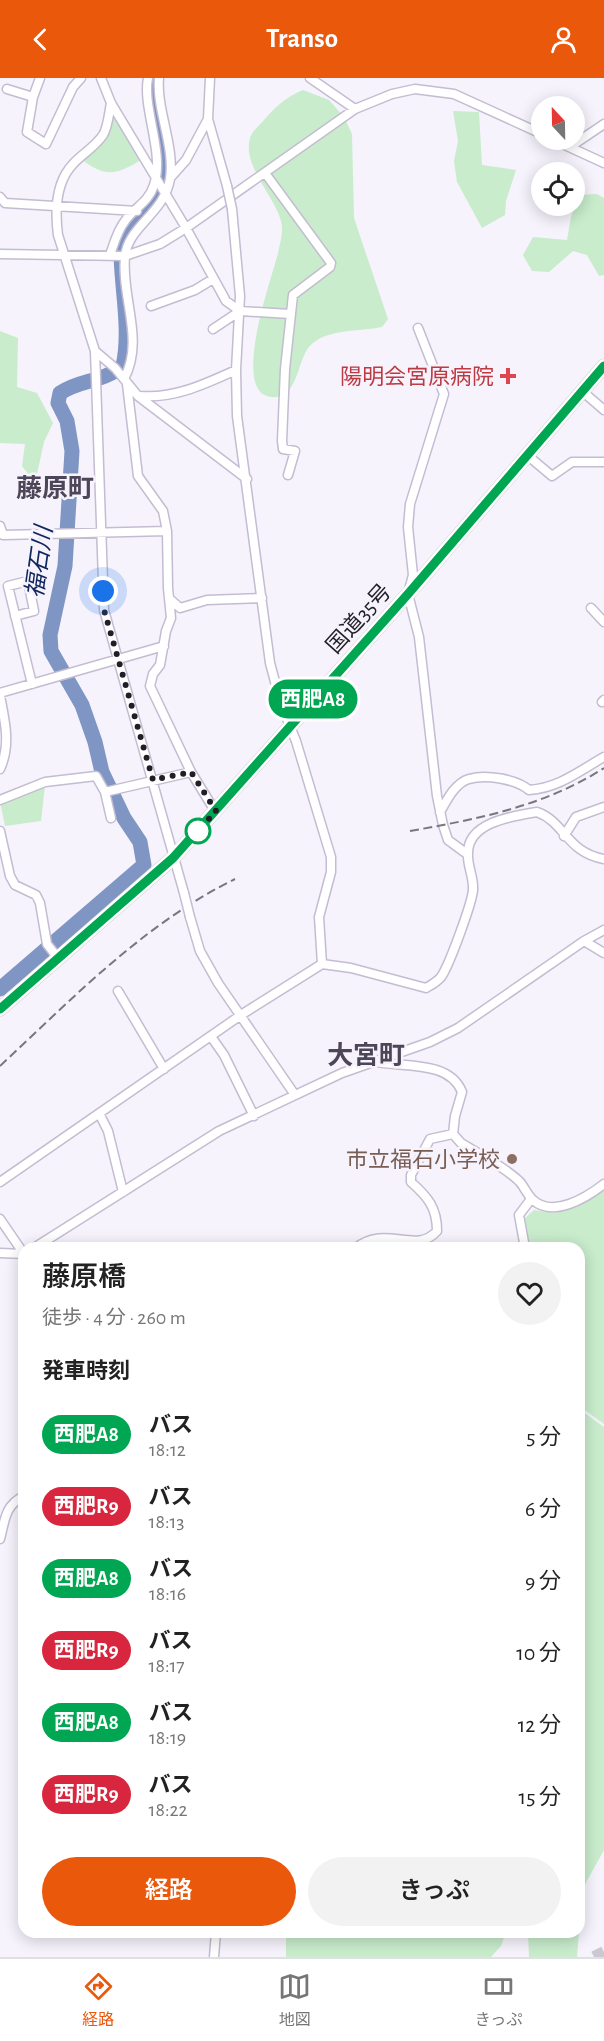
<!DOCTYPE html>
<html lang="ja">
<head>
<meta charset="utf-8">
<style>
  :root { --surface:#fff; --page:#f2f2f2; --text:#222; --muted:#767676; --line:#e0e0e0; --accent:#ea580c }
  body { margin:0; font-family:"Alegreya Sans","Noto Sans JP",sans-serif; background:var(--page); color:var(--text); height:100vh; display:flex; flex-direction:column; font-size:22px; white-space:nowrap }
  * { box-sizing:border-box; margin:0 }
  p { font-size:20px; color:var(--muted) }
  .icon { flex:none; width:33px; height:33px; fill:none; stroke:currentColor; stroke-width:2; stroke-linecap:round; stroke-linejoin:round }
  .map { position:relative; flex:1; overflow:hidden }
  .sheet { position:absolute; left:18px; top:1164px; width:567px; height:696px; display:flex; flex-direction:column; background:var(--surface); border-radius:18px; box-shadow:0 3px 15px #0003 }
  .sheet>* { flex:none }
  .badge { padding:0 12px; border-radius:20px; font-size:21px; line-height:39px }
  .needle { width:39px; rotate:338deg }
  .fabs { position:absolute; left:531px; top:18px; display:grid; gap:12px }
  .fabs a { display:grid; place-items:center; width:54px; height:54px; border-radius:50%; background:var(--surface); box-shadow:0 3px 15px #0003; font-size:30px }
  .you { position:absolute; width:30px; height:30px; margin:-15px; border:4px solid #fff; border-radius:50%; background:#1a73e8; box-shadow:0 0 0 9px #1a73e833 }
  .map>.badge { position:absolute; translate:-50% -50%; box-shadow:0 0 0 3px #fff }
  h2 { padding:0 24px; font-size:22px; line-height:54px }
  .round { display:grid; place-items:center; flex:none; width:63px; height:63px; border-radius:32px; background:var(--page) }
  .overview { display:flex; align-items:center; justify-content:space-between; height:102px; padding:0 24px }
  h1 { font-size:28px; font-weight:600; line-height:45px }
  .action { display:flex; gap:12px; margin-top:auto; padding:12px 24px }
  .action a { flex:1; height:69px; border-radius:36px; background:var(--accent); color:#fff; font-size:24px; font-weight:600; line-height:69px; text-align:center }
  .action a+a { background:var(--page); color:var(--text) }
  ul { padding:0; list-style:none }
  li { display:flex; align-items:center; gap:18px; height:72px; padding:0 24px }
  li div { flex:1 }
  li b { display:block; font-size:22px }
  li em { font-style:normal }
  li .badge { min-width:66px; font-weight:700; text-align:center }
  header { display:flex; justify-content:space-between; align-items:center; height:78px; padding:0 24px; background:var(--accent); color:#fff; font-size:27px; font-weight:600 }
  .menu { display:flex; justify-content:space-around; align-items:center; height:84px; border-top:2px solid var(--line); background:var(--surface); font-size:16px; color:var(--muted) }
  .menu a { display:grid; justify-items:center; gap:3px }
  .menu .on { color:var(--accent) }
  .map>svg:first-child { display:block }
  .green { fill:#c8eccc }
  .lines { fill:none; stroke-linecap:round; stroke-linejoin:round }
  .river { stroke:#7f95c3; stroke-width:15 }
  .highway-tunnel { stroke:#cbc8d1; stroke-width:12; stroke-dasharray:12 6; stroke-linecap:butt }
  .minor-casing { stroke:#c4bcd1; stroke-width:11 }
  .highway-casing { stroke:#d3d2d4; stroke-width:15 }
  .minor { stroke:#fff; stroke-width:8 }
  .highway { stroke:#b08b29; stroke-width:12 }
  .rail { stroke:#79767e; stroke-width:2; stroke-dasharray:9 4.5; stroke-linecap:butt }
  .minor-bridge-casing { stroke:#c4bcd1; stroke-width:11; stroke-linecap:butt }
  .minor-bridge { stroke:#fff; stroke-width:8 }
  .line-casing { stroke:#fff; stroke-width:14 }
  .line { stroke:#00a651; stroke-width:9 }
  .walk { stroke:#211e26; stroke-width:6; stroke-dasharray:0 10.8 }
  .health-dot { fill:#e0444e; stroke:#f6f3fc; stroke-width:2 }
  .stop-dot { fill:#fff; stroke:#00a651; stroke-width:3 }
  .education-dot { fill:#8d6e63; stroke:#f6f3fc; stroke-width:2 }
  .labels { text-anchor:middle; stroke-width:5; stroke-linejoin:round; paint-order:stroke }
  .health-label { font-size:22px; fill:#be3a42; stroke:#f6f3fc; text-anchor:end }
  .street-label { font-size:22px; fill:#211e26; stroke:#f6f3fc }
  .education-label { font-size:22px; fill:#785e54; stroke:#f6f3fc; text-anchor:end }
  .water-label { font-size:24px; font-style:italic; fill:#10265d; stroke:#f6f3fc }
  .quarter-label { font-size:26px; font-weight:bold; fill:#4d4658; stroke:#f6f3fc }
</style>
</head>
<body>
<header><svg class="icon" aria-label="back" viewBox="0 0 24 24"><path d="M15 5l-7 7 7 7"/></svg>Transo<svg class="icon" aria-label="person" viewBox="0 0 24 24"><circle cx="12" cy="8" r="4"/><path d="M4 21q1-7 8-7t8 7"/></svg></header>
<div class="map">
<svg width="604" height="1879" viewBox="0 0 604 1879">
  <rect width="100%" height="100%" fill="#f6f3fc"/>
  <path class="green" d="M303,12L329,22L344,39L352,56L354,140L388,241L382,249C360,254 325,250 309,269C297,283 298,322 271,319C229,315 274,194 278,175C280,165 284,153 281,143C275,118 242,88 250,60C252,53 260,47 264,42C276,28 286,19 303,12Z
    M111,25L143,81C117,96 107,101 81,81L104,56Z
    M453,33L479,34L482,87L516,92L506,123L505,137L482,150L457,104L454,83L458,63Z
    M597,116L604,120V197L599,198L587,177L573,173L549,194L532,193L523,177L533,159L567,162L571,139L579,117Z
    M0,253L18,260L17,309L37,315L53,345L44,364L35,405L22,388L25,366L0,365Z
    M45,707L41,743L5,748L0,723Z
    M604,1113V1346L579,1328V1170H529L525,1140L534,1132L555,1135L582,1126Z
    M579,1331L604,1349V1772L583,1810L579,1853Z
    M286,1854H506L501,1868L491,1879H286Z
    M528,1854H579L577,1879H529Z"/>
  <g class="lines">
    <path class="river" d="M0,911L144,787L140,764L124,740L102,694L95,664L82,627L51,573L50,557L65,488L72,373L67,343L58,325L60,315C81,301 101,305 123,288C132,248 119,202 121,161L144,138L155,123L163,102L152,0"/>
    <path class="highway-tunnel" d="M594,1879L604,1874"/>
    <g class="minor-casing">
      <path id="minor" d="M40,0L33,19L27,54L46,66L73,9L81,0
        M101,0L111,25L186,150L226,223L240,233L290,236
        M210,0L208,41L227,108
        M310,0L355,31
        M7,11L33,19
        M111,25C109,35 108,49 103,57C95,69 82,76 73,86C55,105 55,134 58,157L95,273L104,532L184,815
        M554,62L604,85
        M570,69L604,46
        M265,95L331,185L330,189L293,217L285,291L282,363L283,371L295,373L288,397
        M170,100L186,82L208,41
        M0,119L5,125L137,133
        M232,131L240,218L236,292L237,338L270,585L281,626
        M0,176L125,178L160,166L186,150L355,31L392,16L415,11L454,16L542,56
        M110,177C114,166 117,153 125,143C134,130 149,124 154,107C165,75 142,30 148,0
        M151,228L195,212L213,201
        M418,250L444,316L410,426L408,449L413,497L408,516L419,559L437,718L443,747L448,762L467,776
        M213,251L240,233
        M95,273L115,290L138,318L247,401
        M124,301C145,262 121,220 125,179C127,149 164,136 170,101C175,68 156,31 159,0
        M127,306L138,398L163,433L167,453L168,510L171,540L166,553L160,587L153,596L150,608L191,694L215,733
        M582,313L604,332
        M140,318C174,321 205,306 236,292
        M527,377L552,398L572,384H604
        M0,448L3,457L167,453
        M171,522L180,530L207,522L262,520
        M591,530L604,544
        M15,538L34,533L28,503L8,508L32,606
        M0,615L164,568
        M0,618C5,643 11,667 0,691
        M602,624L604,622
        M296,663L331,779V794L319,839L322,886
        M105,714L191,694
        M0,722L45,704L96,698L105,714L111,740
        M440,734C447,722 455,705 469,701C486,696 516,701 529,712C559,710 579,693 604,679
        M0,753L10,798L15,807L36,817L40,825L47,866L58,880
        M564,758L576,739L604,729
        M190,839L200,873L218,905L295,1017
        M584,863L604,875
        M118,913L164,991
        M212,960L224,977L254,1038
        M371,983C400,990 449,981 462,1014L455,1038L453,1056L461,1065C480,1077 502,1087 519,1103C524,1108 527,1117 533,1122C553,1140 586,1120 604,1106
        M100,1037L108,1053L123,1114
        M0,1104L241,937L322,886L351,890L426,910C431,907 437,904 441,899C449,888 472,825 473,812C474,799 467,788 468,775C468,744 513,738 537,734C565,744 566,774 604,781
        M0,1141L24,1176
        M34,1170L219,1053L342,995L430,964L458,950L584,863L604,852
        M356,1170C386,1146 416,1177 437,1153C437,1130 428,1119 411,1104V1097L430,1061L453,1056
        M525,1170L519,1137L531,1121
        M0,1175L24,1176
        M0,1461C5,1442 5,1427 24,1418
        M214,1879L216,1854"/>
    </g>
    <g class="highway-casing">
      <path id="highway" d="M0,931L173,780L408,516L604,288"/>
    </g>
    <use href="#minor" class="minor"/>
    <use href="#highway" class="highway"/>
    <path class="rail" d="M410,753C478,741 545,728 604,690
      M0,988C74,919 144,846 235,801"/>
    <g class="minor-bridge-casing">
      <path id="minor-bridge" d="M227,108L232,131
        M281,626L296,663
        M184,815L190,839"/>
    </g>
    <use href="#minor-bridge" class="minor-bridge"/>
  </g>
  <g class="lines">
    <g class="line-casing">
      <path id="line" d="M0,931L173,780L408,516L604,288"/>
    </g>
    <use href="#line" class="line"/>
    <path class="walk" d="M103,513L104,532L153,702L191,694L216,733L198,753"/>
  </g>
  <path class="health-dot" d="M505 289h6v6h6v6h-6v6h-6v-6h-6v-6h6z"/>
  <circle class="stop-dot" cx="198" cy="753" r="12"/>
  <circle class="education-dot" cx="512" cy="1081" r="6"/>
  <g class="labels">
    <g class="health-label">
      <text x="494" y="306">陽明会宮原病院</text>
    </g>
    <g class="street-label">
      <text transform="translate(358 540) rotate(-48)" y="8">国道35号</text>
    </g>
    <g class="education-label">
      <text x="500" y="1089">市立福石小学校</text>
    </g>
    <g class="water-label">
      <text transform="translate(39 484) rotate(-82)" y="8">福石川</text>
    </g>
    <g class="quarter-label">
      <text x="55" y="419">藤原町</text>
      <text x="366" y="986">大宮町</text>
    </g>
  </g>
</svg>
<div class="fabs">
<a><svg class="needle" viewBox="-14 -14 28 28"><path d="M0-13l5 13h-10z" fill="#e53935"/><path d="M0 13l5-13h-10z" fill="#767676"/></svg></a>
<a><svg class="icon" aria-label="locate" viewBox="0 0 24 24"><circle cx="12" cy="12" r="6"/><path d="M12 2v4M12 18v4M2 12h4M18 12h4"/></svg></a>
</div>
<div class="you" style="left:103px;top:513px"></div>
<b class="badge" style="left:313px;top:621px;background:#00a651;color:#fff">西肥A8</b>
<section class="sheet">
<div class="overview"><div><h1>藤原橋</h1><p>徒歩 · 4 分 · 260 m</p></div><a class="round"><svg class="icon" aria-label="heart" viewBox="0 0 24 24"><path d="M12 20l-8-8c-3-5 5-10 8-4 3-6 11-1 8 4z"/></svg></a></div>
<h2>発車時刻</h2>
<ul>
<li><span class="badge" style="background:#00a651;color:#fff">西肥A8</span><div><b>バス</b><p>18:12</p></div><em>5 分</em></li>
<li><span class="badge" style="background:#d7263d;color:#fff">西肥R9</span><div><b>バス</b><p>18:13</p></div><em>6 分</em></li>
<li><span class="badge" style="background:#00a651;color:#fff">西肥A8</span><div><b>バス</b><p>18:16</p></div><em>9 分</em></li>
<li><span class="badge" style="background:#d7263d;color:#fff">西肥R9</span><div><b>バス</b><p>18:17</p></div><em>10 分</em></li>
<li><span class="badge" style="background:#00a651;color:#fff">西肥A8</span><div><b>バス</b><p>18:19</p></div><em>12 分</em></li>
<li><span class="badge" style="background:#d7263d;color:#fff">西肥R9</span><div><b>バス</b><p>18:22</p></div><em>15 分</em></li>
</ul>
<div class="action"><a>経路</a><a>きっぷ</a></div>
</section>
</div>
<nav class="menu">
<a class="on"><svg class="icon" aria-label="directions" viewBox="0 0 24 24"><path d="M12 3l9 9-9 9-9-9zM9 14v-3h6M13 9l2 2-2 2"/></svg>経路</a>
<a><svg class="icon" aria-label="map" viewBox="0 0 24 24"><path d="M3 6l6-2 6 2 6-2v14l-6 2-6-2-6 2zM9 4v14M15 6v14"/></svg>地図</a>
<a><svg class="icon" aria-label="tickets" viewBox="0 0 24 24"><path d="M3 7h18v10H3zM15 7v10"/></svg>きっぷ</a>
</nav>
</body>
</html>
